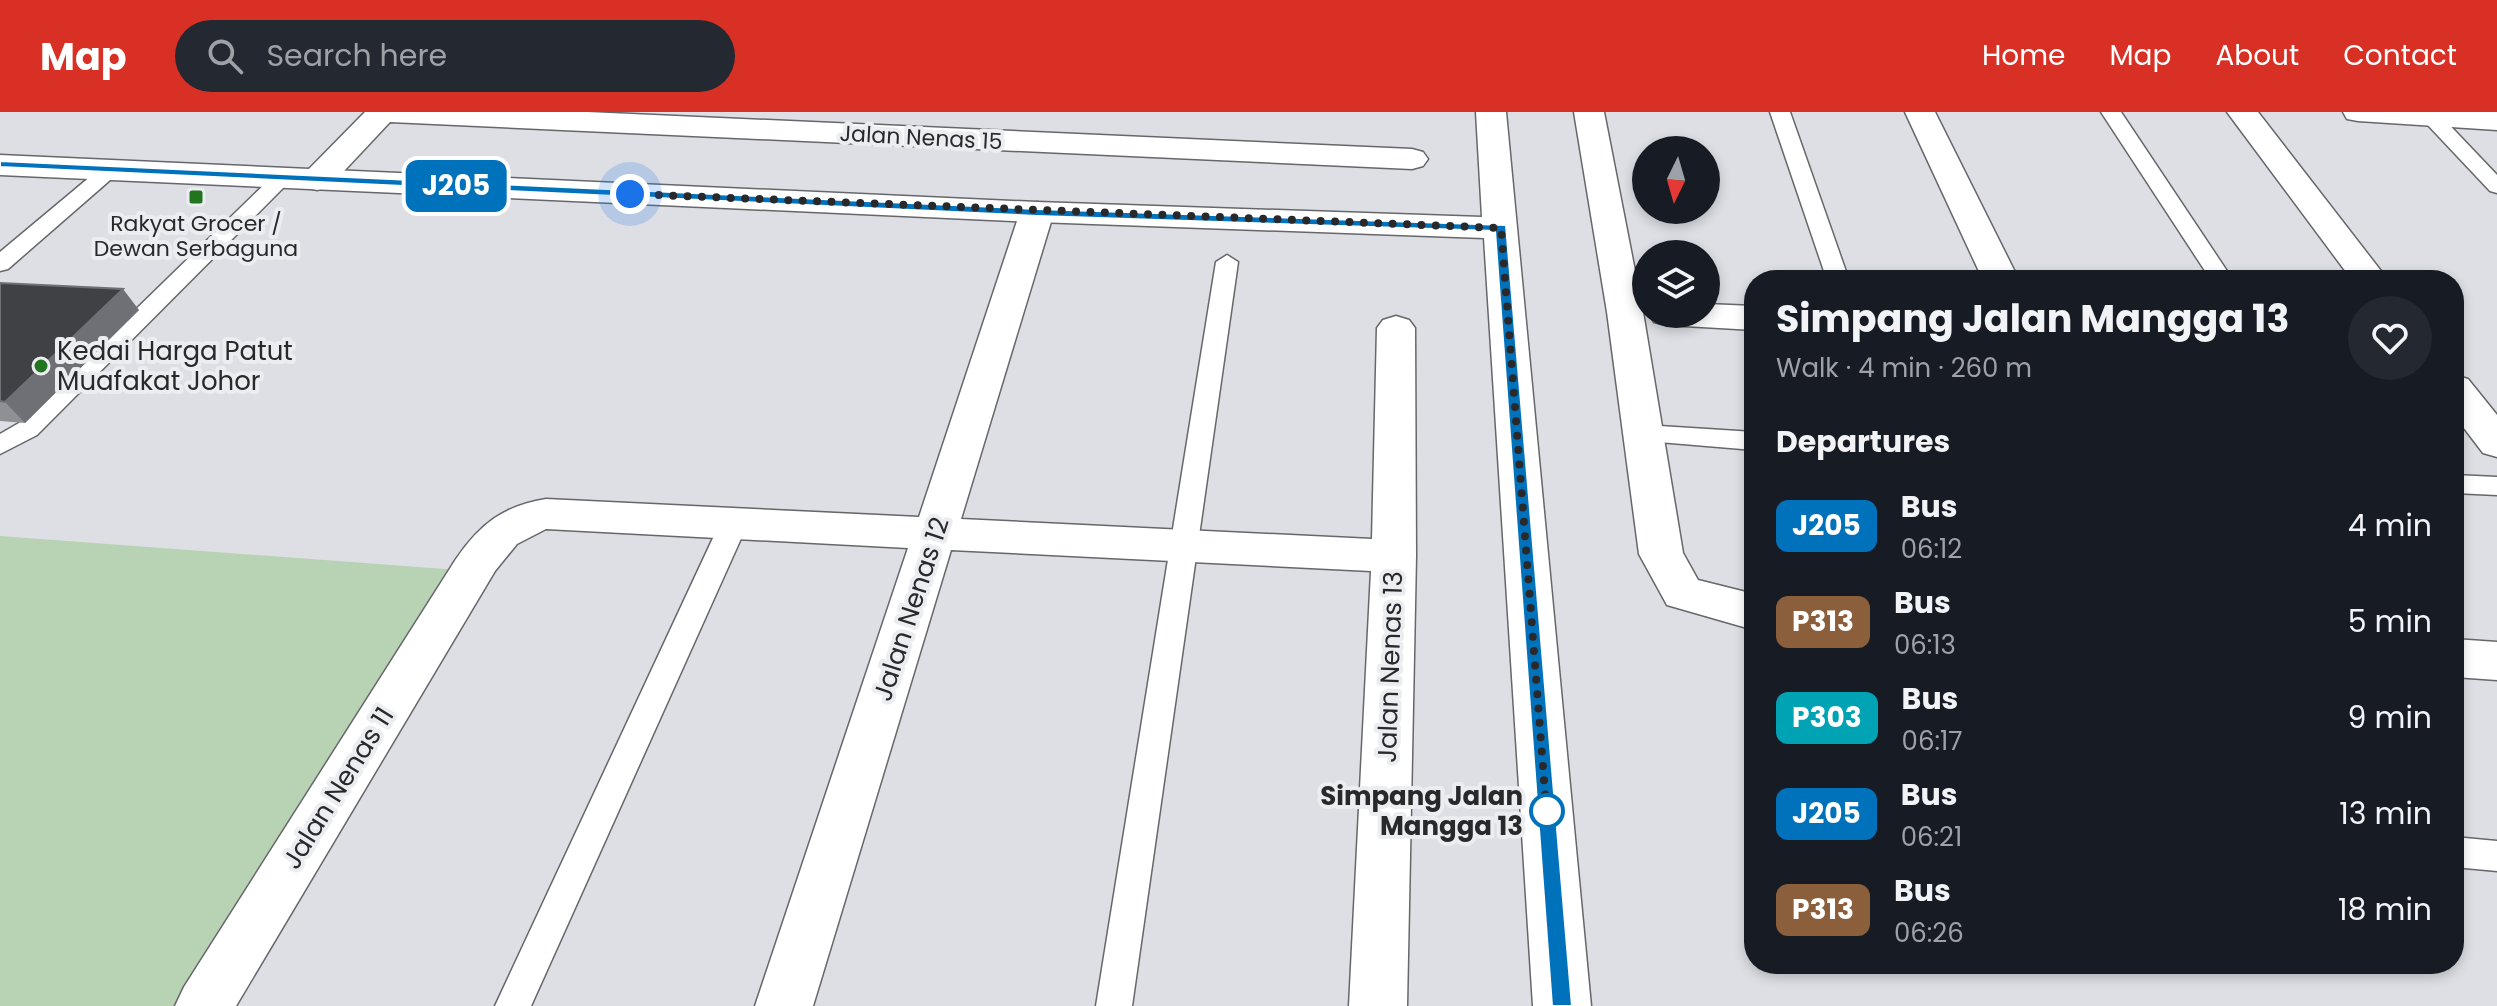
<!DOCTYPE html>
<html lang="en">
<head>
<meta charset="utf-8">
<style>
  :root { --surface:#171b24; --page:#242831; --text:#f1f3f6; --muted:#9ea1a6; --accent:#d93025 }
  body { margin:0; font-family:Poppins,sans-serif; background:var(--page); color:var(--text); height:100vh; display:flex; flex-direction:column; font-size:30px; white-space:nowrap }
  * { box-sizing:border-box; margin:0 }
  p { font-size:26px; color:var(--muted) }
  .icon { flex:none; width:44px; height:44px; fill:none; stroke:currentColor; stroke-width:2; stroke-linecap:round; stroke-linejoin:round }
  .map { position:relative; flex:1; overflow:hidden }
  .details { position:absolute; left:1744px; top:158px; width:720px; height:704px; display:flex; flex-direction:column; background:var(--surface); border-radius:32px; box-shadow:0 4px 12px #0003 }
  .details>* { flex:none }
  .badge { padding:0 16px; border-radius:12px; font-size:28px; line-height:52px }
  .needle { width:52px; rotate:185deg }
  .fabs { position:absolute; left:1632px; top:24px; display:grid; gap:16px }
  .fabs a { display:grid; place-items:center; width:88px; height:88px; border-radius:50%; background:var(--surface); box-shadow:0 4px 12px #0003; font-size:40px }
  .you { position:absolute; width:40px; height:40px; margin:-20px; border:6px solid #fff; border-radius:50%; background:#1a73e8; box-shadow:0 0 0 12px #1a73e833 }
  .map>.badge { position:absolute; translate:-50% -50%; box-shadow:0 0 0 4px #fff }
  h2 { padding:0 32px; font-size:30px; line-height:72px }
  .round { display:grid; place-items:center; flex:none; width:84px; height:84px; border-radius:42px; background:var(--page) }
  .summary { display:flex; align-items:center; justify-content:space-between; height:136px; padding:0 32px }
  h1 { font-size:38px; font-weight:700; line-height:60px }
  ul { padding:0; list-style:none }
  li { display:flex; align-items:center; gap:24px; height:96px; padding:0 32px }
  li div { flex:1 }
  li b { display:block; font-size:30px }
  li em { font-style:normal }
  li .badge { min-width:88px; font-weight:700; text-align:center }
  header { display:flex; align-items:center; gap:48px; box-sizing:border-box; height:112px; padding:0 40px; background:var(--accent); color:#fff }
  header strong { font-size:38px }
  nav { display:flex; gap:44px; margin-inline-start:auto; font-size:28px }
  .search { width:560px; height:72px; background:var(--page); display:flex; align-items:center; gap:20px; box-sizing:border-box; padding:0 28px; border-radius:44px; color:var(--muted); font-size:30px }
  .map>svg:first-child { display:block }
  .green { fill:#b7d3b4 }
  .lines { fill:none; stroke-linecap:round; stroke-linejoin:round }
  .lane-casing { stroke:#66676b; stroke-width:3 }
  .street-casing { stroke:#66676b; stroke-width:3 }
  .secondary-casing { stroke:#66676b; stroke-width:3 }
  .lane { fill:#fff; fill-rule:evenodd }
  .street { fill:#fff; fill-rule:evenodd }
  .secondary { fill:#fff; fill-rule:evenodd }
  .wall { fill:#8f9094 }
  .shaded-wall { fill:#6f7075 }
  .building { fill:#404145; stroke:#6f7075; stroke-width:2 }
  .line { fill:#0072bc; stroke:#fff; stroke-width:2 }
  .walk { stroke:#29292b; stroke-width:8; stroke-dasharray:0 14.4 }
  .poi-dot { fill:#22741e; stroke:#ebedf1; stroke-width:3 }
  .stop-dot { fill:#fff; stroke:#0072bc; stroke-width:4 }
  .labels { text-anchor:middle; stroke-width:8; stroke-linejoin:round; paint-order:stroke }
  .far-street-label { font-size:22px; fill:#29292b; stroke:#ebedf1 }
  .far-poi-label { font-size:22px; fill:#29292b; stroke:#ebedf1 }
  .poi-label { font-size:26px; fill:#29292b; stroke:#ebedf1; text-anchor:start }
  .street-label { font-size:26px; fill:#29292b; stroke:#ebedf1 }
  .stop-label { font-size:26px; font-weight:bold; fill:#29292b; stroke:#ebedf1; text-anchor:end }
</style>
</head>
<body>
<header>
<strong>Map</strong>
<div class="search"><svg class="icon" aria-label="search" viewBox="0 0 24 24"><circle cx="10" cy="10" r="6"/><path d="M15 15l6 6"/></svg>Search here</div>
<nav><a>Home</a><a>Map</a><a>About</a><a>Contact</a></nav>
</header>
<div class="map">
<svg width="2497" height="894" viewBox="0 0 2497 894">
  <rect width="100%" height="100%" fill="#dedfe4"/>
  <path class="green" d="M0,424L472,459L204,894H0Z"/>
  <g class="lines">
    <g class="lane-casing">
      <path id="lane" d="M1770,0H1790L1849,168H1827Z
        M2101,0H2121L2233,168H2211Z
        M2424,1H2438L2497,63V81L2490,79L2424,9L2421,5Z
        M110,52L117,54L120,58L117,62L8,157L0,159V140L103,54Z
        M282,60L292,66L289,70L37,323L0,342V322L19,311L275,62Z
        M1227,143L1238,150L1132,894H1096L1216,150Z
        M1644,313L1754,320V338L1635,328L1631,322L1635,316Z
        M2454,363L2497,365V383L2454,381Z
        M734,401L744,404L748,411L531,894H495L720,411L724,404Z
        M2454,725L2497,729V759L2454,755Z"/>
    </g>
    <g class="street-casing">
      <path id="street" d="M365,0H587L1412,37L1423,40L1428,47L1423,54L1412,57L390,10L329,75L317,78L305,75L301,68L305,61Z
        M1574,0H1604L1643,200L1683,441L1698,468L1754,482V518L1667,493L1639,442L1607,200Z
        M1905,0H1935L2019,168H1983Z
        M2227,0H2258L2388,168H2352Z
        M2343,0H2497V18L2358,9L2347,7Z
        M1037,90L1049,93L1054,100L961,407L1372,427L1377,216L1383,208L1396,204L1409,208L1415,216L1416,444L1407,894H1349L1371,459L951,438L813,894H755L908,436L546,417L517,432L495,459L236,894H175L184,875L456,447C480,412 503,394 546,387L919,405L1020,100L1025,93Z
        M1706,192L1754,194V218L1667,213L1654,210L1649,202H1706Z
        M2454,263L2468,267L2497,303V345L2483,341L2454,303Z
        M2454,527L2497,530V568L2454,565Z"/>
    </g>
    <g class="secondary-casing">
      <path id="secondary" d="M1476,0H1506L1591,894H1533L1484,126L1037,110L0,63V43L1037,90L1482,105Z"/>
    </g>
    <use href="#lane" class="lane"/>
    <use href="#street" class="street"/>
    <use href="#secondary" class="secondary"/>
  </g>
  <path class="wall" d="M0,171L139,198L25,311L0,309Z"/>
  <path class="shaded-wall" d="M123,177L139,198L25,311L5,290Z"/>
  <path class="building" d="M0,171L123,177L5,290L0,289Z"/>
  <path class="line" d="M0,49L1037,97L1506,113L1572,894H1552L1495,119L1037,104L0,55Z"/>
  <g class="lines">
    <path class="walk" d="M630,82L1501,116L1547,707V699"/>
  </g>
  <g class="poi-dot">
    <rect x="188" y="77" width="16" height="16" rx="4"/>
    <circle cx="41" cy="254" r="8"/>
  </g>
  <circle class="stop-dot" cx="1547" cy="699" r="16"/>
  <g class="labels">
    <g class="far-street-label">
      <text transform="translate(921 25) rotate(3)" y="8">Jalan Nenas 15</text>
    </g>
    <g class="far-poi-label">
      <text x="196" y="119">Rakyat Grocer /<tspan x="196" dy="25">Dewan Serbaguna</tspan></text>
    </g>
    <g class="poi-label">
      <text x="57" y="248">Kedai Harga Patut<tspan x="57" dy="30">Muafakat Johor</tspan></text>
    </g>
    <g class="street-label">
      <text transform="translate(911 497) rotate(-72)" y="9">Jalan Nenas 12</text>
      <text transform="translate(1390 555) rotate(-88)" y="9">Jalan Nenas 13</text>
      <text transform="translate(338 676) rotate(-58)" y="9">Jalan Nenas 11</text>
    </g>
    <g class="stop-label">
      <text x="1523" y="693">Simpang Jalan<tspan x="1523" dy="30">Mangga 13</tspan></text>
    </g>
  </g>
</svg>
<div class="fabs">
<a><svg class="needle" viewBox="-14 -14 28 28"><path d="M0-13l5 13h-10z" fill="#e53935"/><path d="M0 13l5-13h-10z" fill="#9ea1a6"/></svg></a>
<a><svg class="icon" aria-label="layers" viewBox="0 0 24 24"><path d="M12 4l9 5-9 5-9-5zM3 14l9 5 9-5"/></svg></a>
</div>
<div class="you" style="left:630px;top:82px"></div>
<b class="badge" style="left:456px;top:74px;background:#0072bc;color:#fff">J205</b>
<section class="details">
<div class="summary"><div><h1>Simpang Jalan Mangga 13</h1><p>Walk · 4 min · 260 m</p></div><a class="round"><svg class="icon" aria-label="heart" viewBox="0 0 24 24"><path d="M12 20l-8-8c-3-5 5-10 8-4 3-6 11-1 8 4z"/></svg></a></div>
<h2>Departures</h2>
<ul>
<li><span class="badge" style="background:#0072bc;color:#fff">J205</span><div><b>Bus</b><p>06:12</p></div><em>4 min</em></li>
<li><span class="badge" style="background:#8b5e3c;color:#fff">P313</span><div><b>Bus</b><p>06:13</p></div><em>5 min</em></li>
<li><span class="badge" style="background:#00a3b4;color:#fff">P303</span><div><b>Bus</b><p>06:17</p></div><em>9 min</em></li>
<li><span class="badge" style="background:#0072bc;color:#fff">J205</span><div><b>Bus</b><p>06:21</p></div><em>13 min</em></li>
<li><span class="badge" style="background:#8b5e3c;color:#fff">P313</span><div><b>Bus</b><p>06:26</p></div><em>18 min</em></li>
</ul>
</section>
</div>
</body>
</html>
